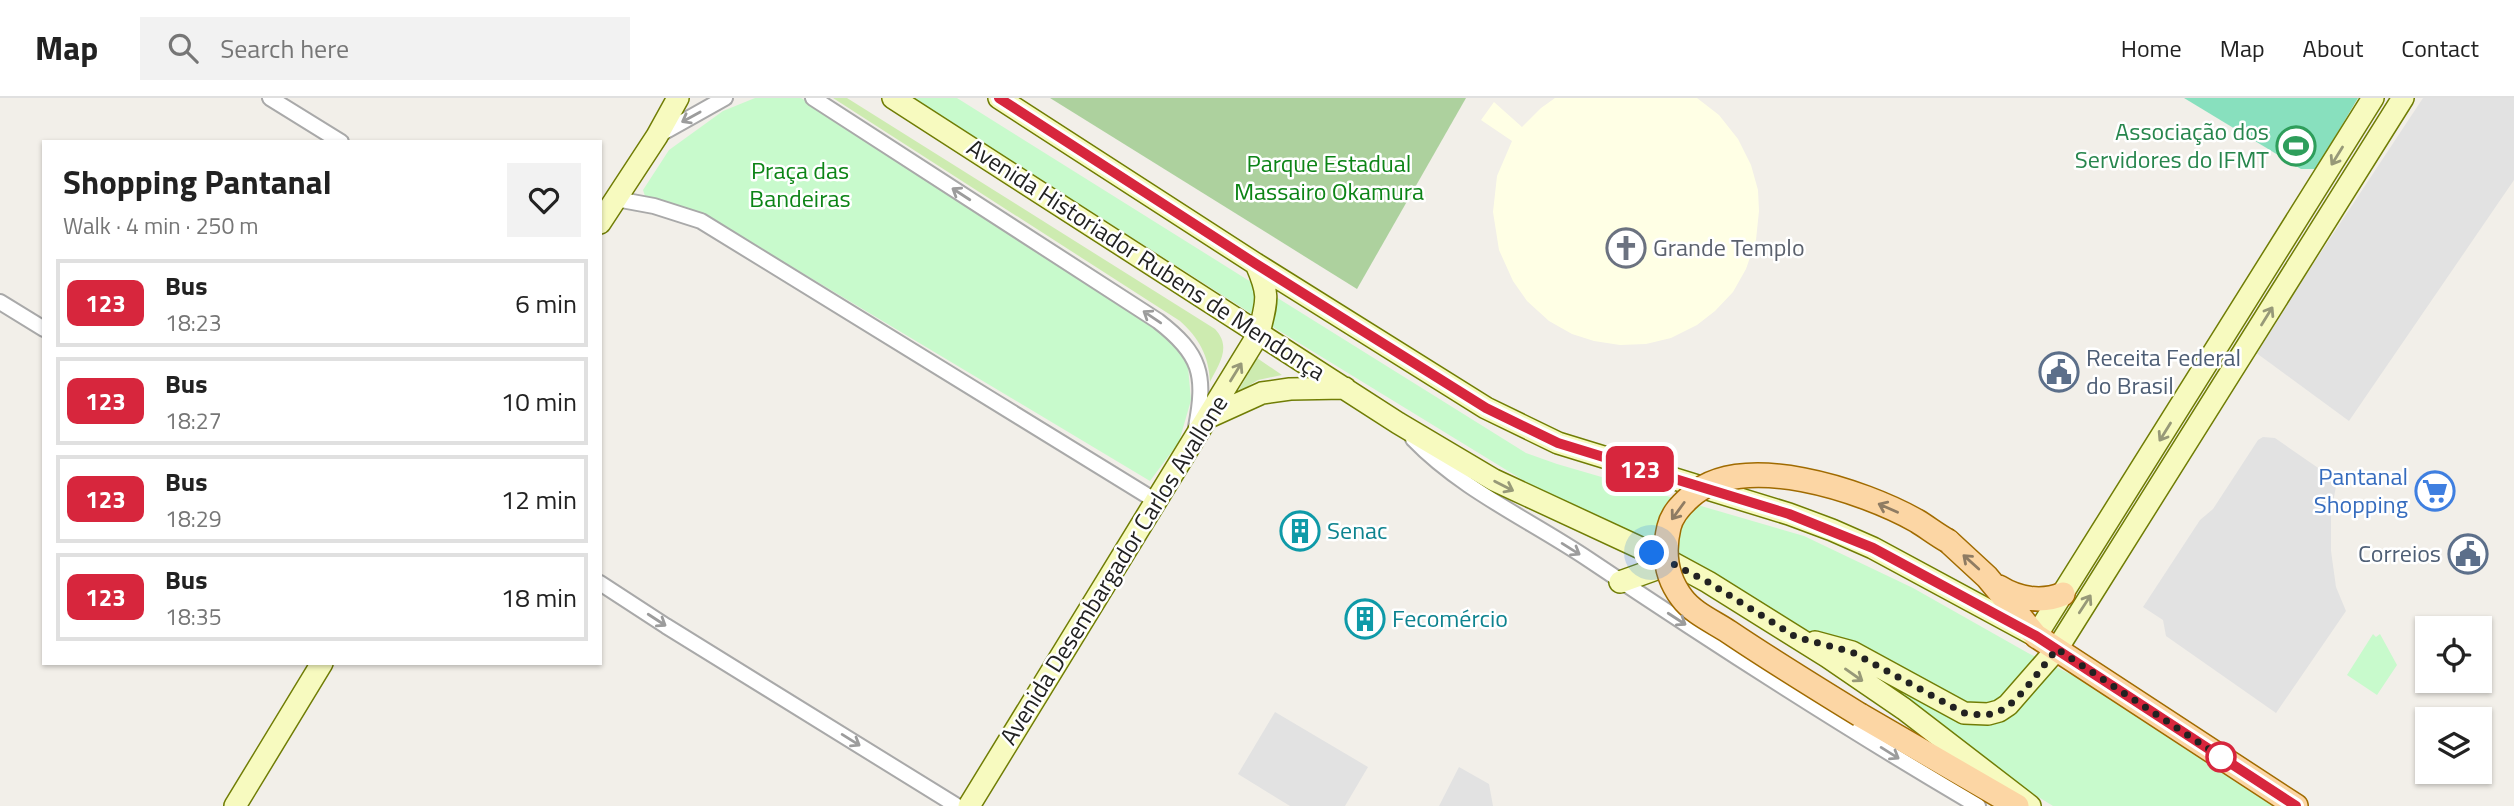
<!DOCTYPE html>
<html lang="en">
<head>
<meta charset="utf-8">
<style>
  :root { --surface:#fff; --page:#f2f2f2; --text:#222; --muted:#767676; --line:#e0e0e0 }
  body { margin:0; font-family:"Titillium Web",sans-serif; background:var(--page); color:var(--text); height:100vh; display:flex; flex-direction:column; font-size:26px; white-space:nowrap }
  * { box-sizing:border-box; margin:0 }
  p { font-size:23px; color:var(--muted) }
  .icon { flex:none; width:38px; height:38px; fill:none; stroke:currentColor; stroke-width:2; stroke-linecap:round; stroke-linejoin:round }
  .map { position:relative; flex:1; overflow:hidden }
  .sheet { position:absolute; left:42px; top:42px; width:560px; height:525px; display:flex; flex-direction:column; background:var(--surface); border-radius:0px; box-shadow:0 2px 5px #0004 }
  .sheet>* { flex:none }
  .badge { padding:0 14px; border-radius:10px; font-size:24px; line-height:46px }
  .controls { position:absolute; left:2415px; top:518px; display:grid; gap:14px }
  .controls a { display:grid; place-items:center; width:77px; height:77px; border-radius:0px; background:var(--surface); box-shadow:0 2px 5px #0004; font-size:35px }
  .you { position:absolute; width:35px; height:35px; margin:-18px; border:5px solid #fff; border-radius:50%; background:#1a73e8; box-shadow:0 0 0 10px #1a73e833 }
  .map>.badge { position:absolute; translate:-50% -50%; box-shadow:0 0 0 4px #fff }
  .round { display:grid; place-items:center; flex:none; width:74px; height:74px; border-radius:0px; background:var(--page) }
  .overview { display:flex; align-items:center; justify-content:space-between; height:119px; padding:0 21px }
  h1 { font-size:33px; font-weight:700; line-height:52px }
  ul { padding:0; list-style:none }
  li { display:flex; align-items:center; gap:21px; height:88px; margin:0 14px 10px; padding:0 7px; border:4px solid var(--line); border-radius:0px }
  li div { flex:1 }
  li b { display:block; font-size:26px }
  li em { font-style:normal }
  li .badge { min-width:77px; font-weight:700; text-align:center }
  header { display:flex; align-items:center; gap:42px; box-sizing:border-box; height:98px; padding:0 35px; background:var(--surface); border-bottom:2px solid var(--line) }
  header strong { font-size:33px }
  nav { display:flex; gap:38px; margin-inline-start:auto; font-size:24px }
  .search { width:490px; height:63px; background:var(--page); display:flex; align-items:center; gap:18px; box-sizing:border-box; padding:0 24px; border-radius:0px; color:var(--muted); font-size:26px }
  .map>svg:first-child { display:block }
  .education { fill:#ffffe5 }
  .grass { fill:#cdebb0 }
  .forest { fill:#add19e }
  .park { fill:#c8facc }
  .pitch { fill:#88e0be }
  .parking { fill:#e2e2e2 }
  .lines { fill:none; stroke-linecap:round; stroke-linejoin:round }
  .street-casing { stroke:#a9a9a9; stroke-width:18 }
  .secondary-casing { stroke:#707d05; stroke-width:24 }
  .primary-casing { stroke:#a06b00; stroke-width:26 }
  .street { stroke:#fff; stroke-width:14 }
  .secondary { stroke:#f7fabf; stroke-width:21 }
  .primary { stroke:#fcd6a4; stroke-width:23 }
  .primary-bridge-casing { stroke:#a06b00; stroke-width:26; stroke-linecap:butt }
  .primary-bridge { stroke:#fcd6a4; stroke-width:23 }
  .oneway { stroke:#9c9c9c }
  .oneway2 { stroke:#979978 }
  .oneway3 { stroke:#8f7c63 }
  .line-casing { stroke:#fff; stroke-width:16 }
  .line { stroke:#d7263d; stroke-width:10 }
  .walk { stroke:#222; stroke-width:7; stroke-dasharray:0 12.6 }
  .stop-dot { fill:#fff; stroke:#d7263d; stroke-width:3.5 }
  .labels { text-anchor:middle; stroke-width:5; stroke-linejoin:round; paint-order:stroke }
  .leisure-label { font-size:24px; fill:#27864d; stroke:#fff; text-anchor:end }
  .park-label { font-size:24px; fill:#0c8416; stroke:#fff }
  .worship-label { font-size:24px; fill:#5b616d; stroke:#fff; text-anchor:start }
  .street-label { font-size:24px; fill:#222; stroke:#fff }
  .service-label { font-size:24px; fill:#4e5e75; stroke:#fff; text-anchor:start }
  .shop-label { font-size:24px; fill:#366cbe; stroke:#fff; text-anchor:end }
  .culture-label { font-size:24px; fill:#0d838f; stroke:#fff; text-anchor:start }
</style>
</head>
<body>
<header>
<strong>Map</strong>
<div class="search"><svg class="icon" aria-label="search" viewBox="0 0 24 24"><circle cx="10" cy="10" r="6"/><path d="M15 15l6 6"/></svg>Search here</div>
<nav><a>Home</a><a>Map</a><a>About</a><a>Contact</a></nav>
</header>
<div class="map">
<svg width="2514" height="708" viewBox="0 0 2514 708">
  <rect width="100%" height="100%" fill="#f2efe9"/>
  <path class="education" d="M1555,0H1697L1719,17L1738,41L1751,67L1758,92L1759,113L1756,142L1746,171L1733,194L1715,213L1697,227L1671,240L1646,246L1620,247L1594,243L1572,236L1549,223L1527,203L1513,183L1499,152L1493,114L1497,78L1512,43L1481,22L1494,4L1522,29L1541,10Z"/>
  <path class="grass" d="M833,0H847L1215,231C1232,249 1219,266 1210,284C1209,258 1199,240 1180,223Z
    M1257,260L1282,277L1258,282L1237,295Z"/>
  <path class="forest" d="M1050,0H1466L1357,191Z"/>
  <path class="park" d="M755,0H801L876,47L1178,246L1188,269L1191,302L1179,344L1150,383L707,118L652,102L645,98L643,92L669,52L723,13Z
    M913,0H957L1251,184C1259,195 1256,204 1252,216Z
    M1276,199L1526,355L1557,366L1804,438L1913,490L2028,555L2084,583L2278,708H2053L2027,692L1885,587L1562,406L1268,226Z
    M2373,536L2376,539L2380,536L2397,567L2377,597L2347,577Z"/>
  <path class="pitch" d="M2184,0H2358L2316,71H2301Z"/>
  <path class="parking" d="M2423,0H2514V82L2349,323L2255,254Z
    M2263,339L2275,340L2337,383L2331,415V453L2336,489L2346,513L2276,615L2166,538L2163,522L2143,509L2200,422L2213,411L2258,342Z
    M1275,614L1368,669L1345,708H1290L1238,676Z
    M1459,669L1489,686L1493,708H1439Z"/>
  <g class="lines">
    <g class="street-casing">
      <path id="street" d="M270,0L341,44
        M813,0L1158,223C1201,256 1206,277 1196,329
        M659,37L725,0
        M616,101L654,108L701,123L1156,403
        M0,204L44,231
        M1413,341C1462,392 1530,422 1588,461C1716,547 1845,630 1978,708
        M600,485L666,528L957,708"/>
    </g>
    <g class="secondary-casing">
      <path id="secondary" d="M893,0L1398,325L1494,382L1673,465L1708,484L1828,559L1904,611L2030,708
        M999,0L1256,166L1486,310L1558,345L1789,416L1832,432L1873,450L2036,538L2373,0
        M600,125L657,38L678,0
        M1209,319L1262,295L1290,291L1345,290
        M1620,484L1673,465
        M1815,544L1852,554L1964,615L1988,616L1999,613L2008,607L2057,551L2403,0
        M235,708L322,565
        M969,708L1259,235C1267,202 1270,198 1256,166"/>
    </g>
    <g class="primary-casing">
      <path id="primary" d="M1948,443L1987,479L2036,538L2296,708
        M1999,489C2018,501 2042,505 2063,496
        M1860,617L2017,708"/>
    </g>
    <use href="#street" class="street"/>
    <use href="#secondary" class="secondary"/>
    <use href="#primary" class="primary"/>
    <g class="primary-bridge-casing">
      <path id="primary-bridge" d="M1860,617C1816,590 1772,563 1729,534C1714,524 1693,515 1682,500C1666,479 1663,454 1669,429C1672,416 1681,407 1690,399C1741,351 1864,393 1917,423C1927,429 1937,437 1948,443"/>
    </g>
    <use href="#primary-bridge" class="primary-bridge"/>
  </g>
  <defs><path id="oneway-shaft" d="M-6 0H5M1.5-3L5.5 0L1.5 3" fill="none" stroke-width="1.6" stroke-linecap="round" stroke-linejoin="round" transform="scale(1.75)"/></defs>
  <g class="oneway">
    <use href="#oneway-shaft" transform="translate(691 19) rotate(151)"/>
    <use href="#oneway-shaft" transform="translate(961 96) rotate(-147)"/>
    <use href="#oneway-shaft" transform="translate(1152 219) rotate(-146)"/>
    <use href="#oneway-shaft" transform="translate(1571 451) rotate(32)"/>
    <use href="#oneway-shaft" transform="translate(1677 521) rotate(33)"/>
    <use href="#oneway-shaft" transform="translate(657 522) rotate(33)"/>
    <use href="#oneway-shaft" transform="translate(851 642) rotate(32)"/>
    <use href="#oneway-shaft" transform="translate(1890 655) rotate(32)"/>
  </g>
  <g class="oneway2">
    <use href="#oneway-shaft" transform="translate(2337 58) rotate(122)"/>
    <use href="#oneway-shaft" transform="translate(2267 218) rotate(-58)"/>
    <use href="#oneway-shaft" transform="translate(1236 274) rotate(-58)"/>
    <use href="#oneway-shaft" transform="translate(2165 334) rotate(122)"/>
    <use href="#oneway-shaft" transform="translate(1504 388) rotate(27)"/>
    <use href="#oneway-shaft" transform="translate(2085 506) rotate(-57)"/>
    <use href="#oneway-shaft" transform="translate(1854 577) rotate(35)"/>
  </g>
  <g class="oneway3">
    <use href="#oneway-shaft" transform="translate(1888 410) rotate(-156)"/>
    <use href="#oneway-shaft" transform="translate(1678 413) rotate(126)"/>
    <use href="#oneway-shaft" transform="translate(1971 464) rotate(-138)"/>
  </g>
  <g class="lines">
    <g class="line-casing">
      <path id="line" d="M999,0L1256,166L1486,310L1558,345L1789,416L1873,450L2036,538L2296,708"/>
    </g>
    <use href="#line" class="line"/>
    <path class="walk" d="M1652,455L1708,484L1796,539L1852,554L1964,615C1976,617 1987,618 1998,614C2019,605 2042,568 2057,551L2221,659"/>
  </g>
  <defs>
    <g id="stadium-ring" transform="scale(2.0125)"><circle r="9.5" fill="#fff" stroke="#2e9e5b" stroke-width="1.5"/><path d="M0-5a6.5 5 0 1 0 0 10a6.5 5 0 1 0 0-10ZM-3.5-1.8h7v3.6h-7Z" fill="#2e9e5b"/></g>
    <g id="church-ring" transform="scale(2.0125)"><circle r="9.5" fill="#fff" stroke="#6b7280" stroke-width="1.5"/><path d="M-1.2-6h2.4v3.5h3.3v2.4h-3.3V6h-2.4V-.1h-3.3v-2.4h3.3Z" fill="#6b7280"/></g>
    <g id="civic-ring" transform="scale(2.0125)"><circle r="9.5" fill="#fff" stroke="#5c6f8a" stroke-width="1.5"/><path d="M-.6-6.5H3V-4.5H.6V-3L4-1V1h2V6H-6V1h2V-1L-.6-3ZM-1.2 2.5V6h2.4V2.5Z" fill="#5c6f8a"/></g>
    <g id="supermarket-ring" transform="scale(2.0125)"><circle r="9.5" fill="#fff" stroke="#3f7fe0" stroke-width="1.5"/><path d="M-6-5.5h2.5l.6 2H6L4.5 2H-2.5L-4.4-4H-6ZM-1.5 3.2a1.3 1.3 0 1 0 .1 0ZM3 3.2a1.3 1.3 0 1 0 .1 0Z" fill="#3f7fe0"/></g>
    <g id="building-ring" transform="scale(2.0125)"><circle r="9.5" fill="#fff" stroke="#0f9aa8" stroke-width="1.5"/><path d="M-4-6H4V6H1V3H-1V6H-4ZM-2.5-4.3h1.7v1.8h-1.7ZM.8-4.3h1.7v1.8H.8ZM-2.5-1h1.7V.8h-1.7ZM.8-1h1.7V.8H.8Z" fill="#0f9aa8"/></g>
  </defs>
  <g fill-rule="evenodd">
    <use href="#stadium-ring" x="2296" y="48"/>
    <use href="#church-ring" x="1626" y="150"/>
    <use href="#civic-ring" x="2059" y="274"/>
    <use href="#supermarket-ring" x="2435" y="393"/>
    <use href="#building-ring" x="1300" y="433"/>
    <use href="#civic-ring" x="2468" y="456"/>
    <use href="#building-ring" x="1365" y="521"/>
  </g>
  <circle class="stop-dot" cx="2221" cy="659" r="14"/>
  <g class="labels">
    <g class="leisure-label">
      <text x="2269" y="42">Associação dos<tspan x="2269" dy="28">Servidores do IFMT</tspan></text>
    </g>
    <g class="park-label">
      <text x="1329" y="74">Parque Estadual<tspan x="1329" dy="28">Massairo Okamura</tspan></text>
      <text x="800" y="81">Praça das<tspan x="800" dy="28">Bandeiras</tspan></text>
    </g>
    <g class="worship-label">
      <text x="1653" y="158">Grande Templo</text>
    </g>
    <g class="street-label">
      <text transform="translate(1146 162) rotate(33)" y="8">Avenida Historiador Rubens de Mendonça</text>
      <text transform="translate(1114 472) rotate(-58)" y="8">Avenida Desembargador Carlos Avallone</text>
    </g>
    <g class="service-label">
      <text x="2086" y="268">Receita Federal<tspan x="2086" dy="28">do Brasil</tspan></text>
      <text x="2441" y="464" text-anchor="end">Correios</text>
    </g>
    <g class="shop-label">
      <text x="2408" y="387">Pantanal<tspan x="2408" dy="28">Shopping</tspan></text>
    </g>
    <g class="culture-label">
      <text x="1327" y="441">Senac</text>
      <text x="1392" y="529">Fecomércio</text>
    </g>
  </g>
</svg>
<div class="controls">
<a><svg class="icon" aria-label="locate" viewBox="0 0 24 24"><circle cx="12" cy="12" r="6"/><path d="M12 2v4M12 18v4M2 12h4M18 12h4"/></svg></a>
<a><svg class="icon" aria-label="layers" viewBox="0 0 24 24"><path d="M12 4l9 5-9 5-9-5zM3 14l9 5 9-5"/></svg></a>
</div>
<div class="you" style="left:1652px;top:455px"></div>
<b class="badge" style="left:1640px;top:371px;background:#d7263d;color:#fff">123</b>
<section class="sheet">
<div class="overview"><div><h1>Shopping Pantanal</h1><p>Walk · 4 min · 250 m</p></div><a class="round"><svg class="icon" aria-label="heart" viewBox="0 0 24 24"><path d="M12 20l-8-8c-3-5 5-10 8-4 3-6 11-1 8 4z"/></svg></a></div>
<ul>
<li><span class="badge" style="background:#d7263d;color:#fff">123</span><div><b>Bus</b><p>18:23</p></div><em>6 min</em></li>
<li><span class="badge" style="background:#d7263d;color:#fff">123</span><div><b>Bus</b><p>18:27</p></div><em>10 min</em></li>
<li><span class="badge" style="background:#d7263d;color:#fff">123</span><div><b>Bus</b><p>18:29</p></div><em>12 min</em></li>
<li><span class="badge" style="background:#d7263d;color:#fff">123</span><div><b>Bus</b><p>18:35</p></div><em>18 min</em></li>
</ul>
</section>
</div>
</body>
</html>
